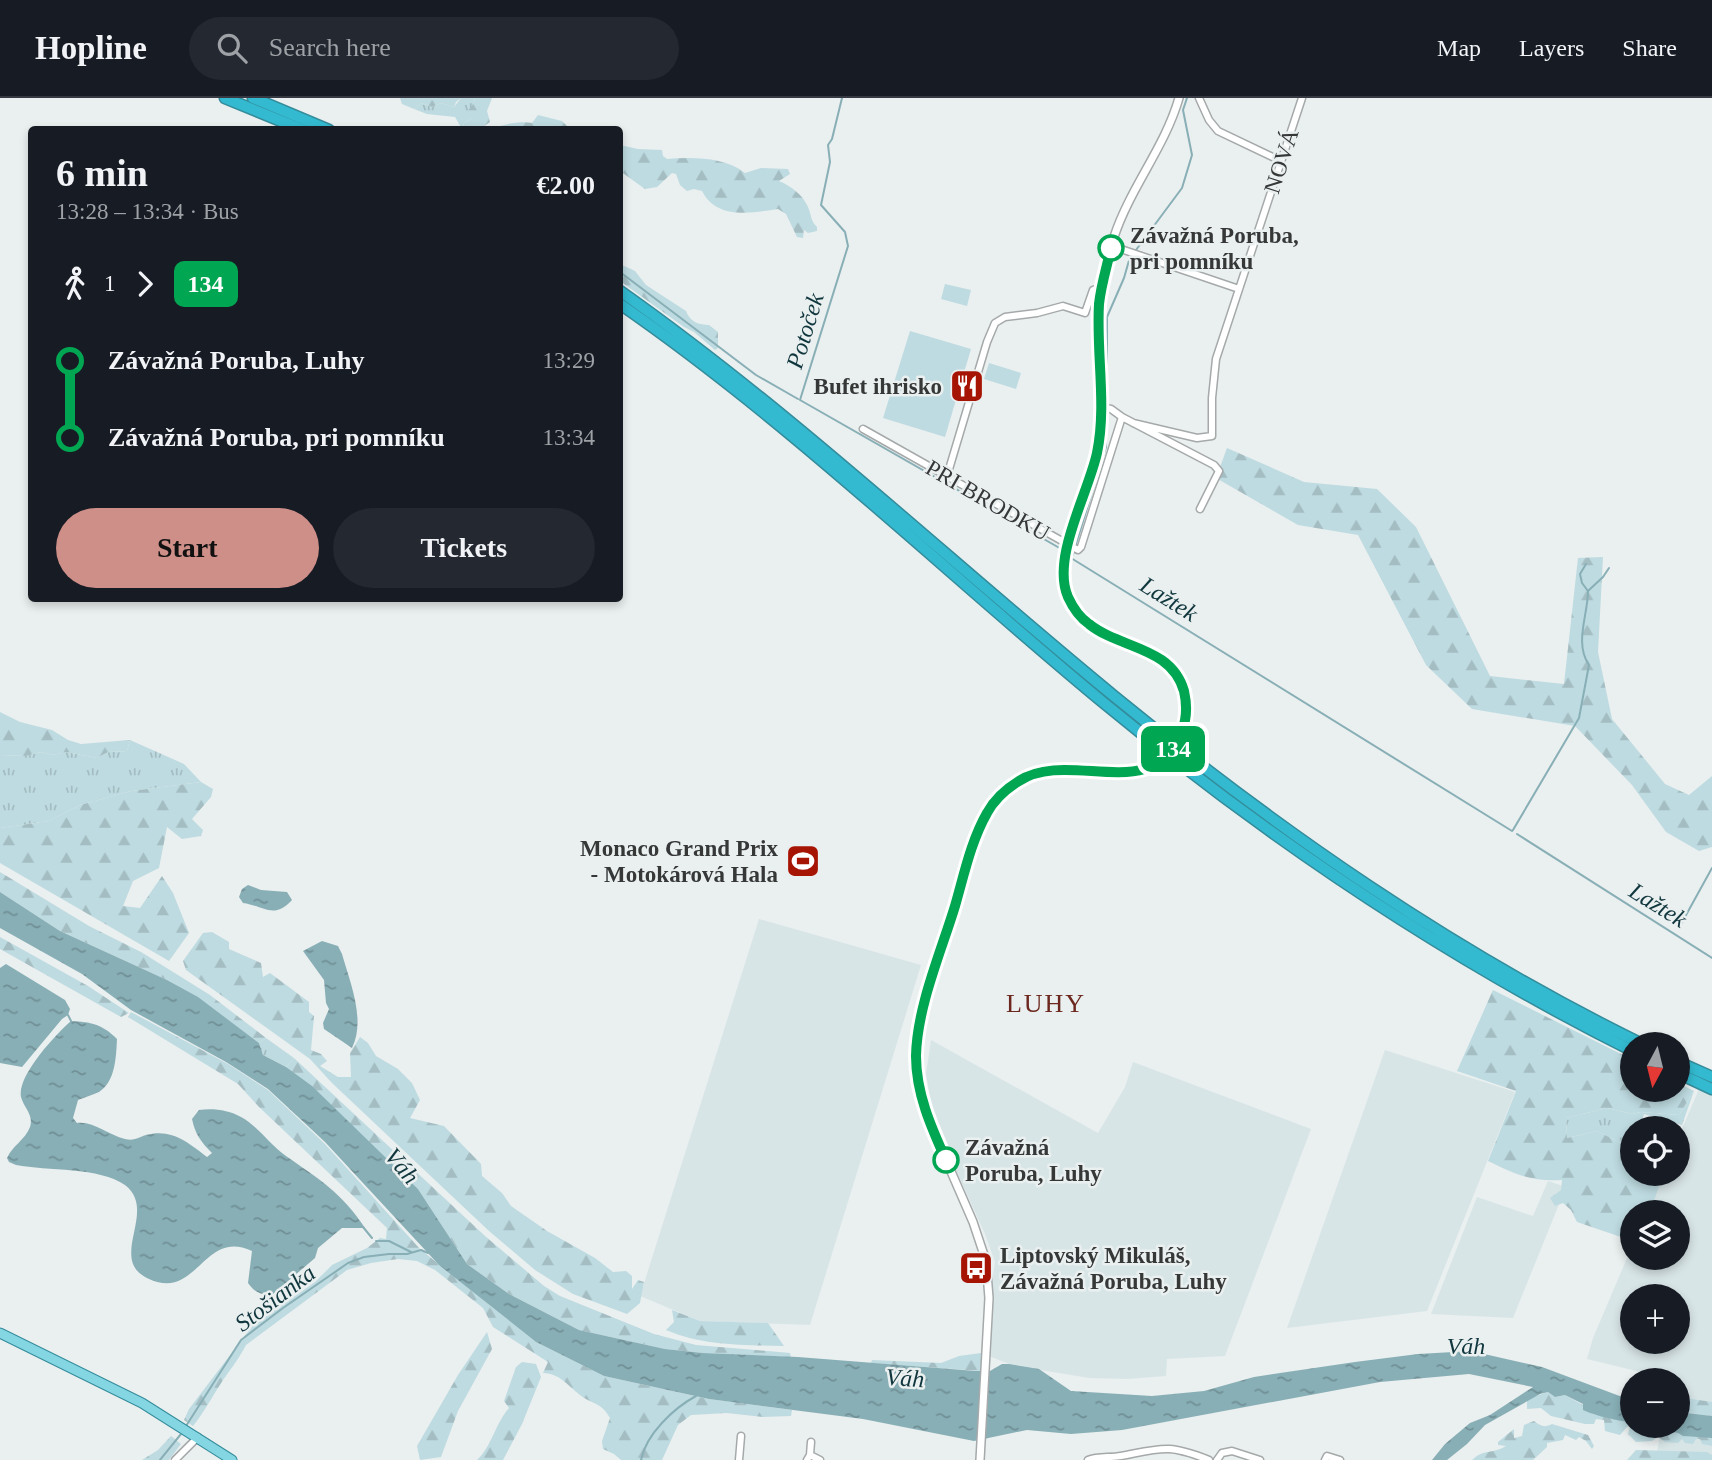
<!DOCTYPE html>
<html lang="en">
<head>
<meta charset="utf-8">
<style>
  :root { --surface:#171b24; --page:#242831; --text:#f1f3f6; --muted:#9ea1a6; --line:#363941; --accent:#cf8f89 }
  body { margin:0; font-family:Georgia,serif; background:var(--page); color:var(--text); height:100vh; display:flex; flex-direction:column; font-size:26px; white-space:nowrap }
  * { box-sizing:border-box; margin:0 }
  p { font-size:23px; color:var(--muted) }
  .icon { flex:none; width:38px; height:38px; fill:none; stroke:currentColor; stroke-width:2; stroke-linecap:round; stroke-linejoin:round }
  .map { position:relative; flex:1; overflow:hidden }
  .panel { position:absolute; left:28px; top:28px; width:595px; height:476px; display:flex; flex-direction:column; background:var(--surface); border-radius:7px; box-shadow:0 4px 10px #0003 }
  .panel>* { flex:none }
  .badge { padding:0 14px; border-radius:10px; font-size:24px; line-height:46px }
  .needle { width:46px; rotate:187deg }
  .tools { position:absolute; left:1620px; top:934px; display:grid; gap:14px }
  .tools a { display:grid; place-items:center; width:70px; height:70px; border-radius:50%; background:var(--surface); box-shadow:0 4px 10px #0003; font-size:35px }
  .map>.badge { position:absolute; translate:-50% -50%; box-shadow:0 0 0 4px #fff }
  .legs { display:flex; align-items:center; gap:10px; height:77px; padding:0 28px; font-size:23px }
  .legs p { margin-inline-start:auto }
  .overview { display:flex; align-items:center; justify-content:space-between; height:119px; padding:0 28px }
  h1 { font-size:38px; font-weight:700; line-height:52px }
  .primary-button { display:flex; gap:14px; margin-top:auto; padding:14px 28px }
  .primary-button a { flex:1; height:80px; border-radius:42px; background:var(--accent); color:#111; font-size:28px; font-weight:700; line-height:80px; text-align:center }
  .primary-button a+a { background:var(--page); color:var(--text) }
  ul { padding:0 28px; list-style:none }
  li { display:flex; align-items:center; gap:24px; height:77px; font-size:26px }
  li i { display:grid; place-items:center; width:10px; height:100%; margin:0 9px; background:currentColor }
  li i::after { content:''; width:18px; height:18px; margin:-9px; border:5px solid; border-radius:50%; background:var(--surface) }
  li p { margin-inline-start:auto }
  li:first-child i { background:linear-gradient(#0000 50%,currentColor 0) }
  li:last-child i { background:linear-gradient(currentColor 50%,#0000 0) }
  header { display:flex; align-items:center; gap:42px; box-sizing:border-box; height:98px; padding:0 35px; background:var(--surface); border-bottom:2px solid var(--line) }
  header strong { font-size:33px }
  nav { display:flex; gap:38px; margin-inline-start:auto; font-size:24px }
  .search { width:490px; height:63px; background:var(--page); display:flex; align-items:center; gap:18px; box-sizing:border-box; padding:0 24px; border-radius:38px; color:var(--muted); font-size:26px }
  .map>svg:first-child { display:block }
  .built { fill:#d8e5e7; fill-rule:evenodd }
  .grass { fill:url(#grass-tufts) }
  .forest { fill:url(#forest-firs) }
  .pitch { fill:#bedbe1 }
  .water { fill:url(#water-ripples) }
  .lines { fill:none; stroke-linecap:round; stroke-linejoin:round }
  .stream { stroke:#88afb6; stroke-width:2 }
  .minor-casing { stroke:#a5a9aa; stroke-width:9 }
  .tertiary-casing { stroke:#a5a9aa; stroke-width:10 }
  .primary-casing { stroke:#348c9b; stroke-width:11 }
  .motorway-casing { stroke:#348c9b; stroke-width:13 }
  .minor { stroke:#fff; stroke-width:6 }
  .tertiary { stroke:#fff; stroke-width:7 }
  .primary { stroke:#85d6e3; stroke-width:9 }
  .motorway { stroke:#33bad0; stroke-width:10 }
  .tertiary-bridge-casing { stroke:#a5a9aa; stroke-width:10; stroke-linecap:butt }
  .tertiary-bridge { stroke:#fff; stroke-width:7 }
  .line-1-casing { stroke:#fff; stroke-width:16 }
  .line-1 { stroke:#00a651; stroke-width:10 }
  .stop-1-dot { fill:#fff; stroke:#00a651; stroke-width:3.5 }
  .labels { text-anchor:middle; stroke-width:5; stroke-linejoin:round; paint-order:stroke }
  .street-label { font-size:23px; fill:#363838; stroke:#eaefef }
  .stop-label { font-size:23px; font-weight:bold; fill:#363838; stroke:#eaefef; text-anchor:start }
  .poi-label { font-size:23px; font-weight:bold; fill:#363838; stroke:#eaefef; text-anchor:end }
  .water-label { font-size:24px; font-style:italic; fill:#10373e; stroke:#eaefef }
  .quarter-label { font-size:26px; letter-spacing:2px; fill:#6c281e; stroke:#eaefef }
</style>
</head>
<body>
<header>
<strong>Hopline</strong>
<div class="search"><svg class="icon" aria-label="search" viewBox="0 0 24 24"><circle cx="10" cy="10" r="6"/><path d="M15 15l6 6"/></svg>Search here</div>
<nav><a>Map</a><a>Layers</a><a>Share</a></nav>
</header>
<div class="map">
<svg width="1712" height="1362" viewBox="0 0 1712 1362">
  <defs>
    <pattern id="grass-tufts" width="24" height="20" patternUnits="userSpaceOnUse" patternTransform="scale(1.75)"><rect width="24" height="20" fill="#bedbe1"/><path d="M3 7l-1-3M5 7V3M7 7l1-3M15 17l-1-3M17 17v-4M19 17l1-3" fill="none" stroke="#a4bdc2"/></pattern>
    <pattern id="forest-firs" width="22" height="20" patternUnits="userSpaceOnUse" patternTransform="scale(1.75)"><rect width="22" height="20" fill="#bedbe1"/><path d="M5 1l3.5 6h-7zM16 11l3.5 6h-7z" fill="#a4bdc2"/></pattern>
    <pattern id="water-ripples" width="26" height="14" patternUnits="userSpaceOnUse" patternTransform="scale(1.75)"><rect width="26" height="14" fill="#88afb6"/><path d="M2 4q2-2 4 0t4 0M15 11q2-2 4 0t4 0" fill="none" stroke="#708f95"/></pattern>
  </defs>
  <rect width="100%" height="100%" fill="#eaefef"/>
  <path class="built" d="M759,821L921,867L810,1227L700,1223L640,1198Z
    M931,942L1098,1035L1125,989L1133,964L1311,1031L1225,1258L1167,1261L1166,1278L1127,1281L1089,1280L1029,1270L1008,1274L1009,1266L981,1255L995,1164L985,1136L935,1026L926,976Z
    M1385,952L1515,994L1427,1213L1287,1230Z
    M1699,991L1712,997V1362H1656L1661,1328H1678V1283H1663L1661,1279L1587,1261L1593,1240L1633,1146V1160H1678V1115H1646L1663,1076H1678V1040ZM1633,1199H1678V1244H1633Z
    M1548,1083L1566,1089L1513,1220L1431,1216L1477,1099L1533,1118Z"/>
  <path class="grass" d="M461,0H475L471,21L464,25L462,31L455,19L427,16L414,11L421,5L432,9L441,5L454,9Z
    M130,642L184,666L201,684L131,693L80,707L49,723L0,730V657L26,658L41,654L53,657L66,654L97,660L108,654L127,653Z
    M266,940L294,960L286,969L263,957L259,945Z
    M1694,993L1682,1027L1644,1016L1639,1031H1633V1051L1597,1033L1567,1040L1566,1020L1607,1010L1632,1016L1641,1014L1679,1017Z"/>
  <path class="forest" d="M400,0H461L456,4L454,9L441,5L432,9L421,5L414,11L402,6Z
    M475,0H492L487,13L490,24L483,29L484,31H462L464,25L471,21L467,14L474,5Z
    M538,17L562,23L570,31H493C502,26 521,23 532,25Z
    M620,47L638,51L662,52L663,58L667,61C693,59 724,59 745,75L761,70L788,71L790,76L779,83C791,88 803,97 808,109C812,118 810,122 817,129V133L808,135L804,132L803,140L797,139L786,116L778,111C751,115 717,122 702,93L694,91L687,93L680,87L676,76L672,75L657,89L645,91L620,73Z
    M620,166L635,173L646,187L686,213C690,224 699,227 709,227L718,234V250L715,252L694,234L684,229L620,183Z
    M1227,350L1304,384L1377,391L1416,429L1490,578L1564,586L1578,460L1603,459L1598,554L1612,621L1665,686L1689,697L1712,678V749L1699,753L1666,734L1632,687L1575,628L1472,611L1426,567L1358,437L1298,427L1216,380Z
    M0,614L20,624L52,632L68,642L81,646L130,642L127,653L108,654L97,660L66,654L53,657L41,654L26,658L0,657Z
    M201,684L213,691L211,699L192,721L203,732L201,738L182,741L167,729L159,770L133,783L123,808L140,810L162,778L173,795L189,835L169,863L0,765V730L49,723L80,707L131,693Z
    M0,774L89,828L141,854L210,897L266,940L259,945L197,899L167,882L60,833L0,794Z
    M212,834L229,844V851L261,865L263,879L270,875L309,904V914L314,918L311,952L321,956L327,963L320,968L338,979H351L350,955L360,939L368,945L376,958L398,971L412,985L420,1002L410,1020L444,1028L481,1066L482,1078L502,1095L511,1108L547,1133L595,1160L613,1174L626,1173L632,1178V1191L638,1182L644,1184L640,1205L627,1216L573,1196L535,1172L489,1133L332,985L310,961L186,872L183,863L203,835Z
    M0,839L88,888L129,915L121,919L0,851Z
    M1493,892L1633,962V992H1678V985L1694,993L1679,1017L1641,1014L1632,1016L1607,1010L1566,1020L1567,1040L1597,1033L1633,1051V1076H1663L1650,1115H1633V1131L1621,1139L1577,1124L1571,1112L1563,1105L1555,1108L1550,1100L1561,1092L1562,1082C1531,1084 1515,1076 1488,1063L1516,993L1457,973Z
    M131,914L228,966L268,992L325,1046L420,1151L536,1244L604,1278L709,1301L792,1312L791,1318L763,1319L727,1315L691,1317L678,1327L662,1362H621L614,1356L603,1351L602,1343L610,1320C601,1304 593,1307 580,1297C567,1287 561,1276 543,1275L548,1264L493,1229L483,1210L435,1172L417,1163L398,1161L371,1165L347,1172L246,1247C238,1263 227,1275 218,1290C209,1304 204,1314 193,1328L184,1322L189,1311L253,1227L315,1184L332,1167L367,1150L380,1140L386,1141L387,1130L259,1009L238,986L128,919Z
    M294,960L485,1138L544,1188L560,1198L654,1236L696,1247L790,1255L791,1259L703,1255L665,1251L579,1232L509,1196L467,1166L418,1091L286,969Z
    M672,1212L700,1223L768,1225L784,1248C744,1247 703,1248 666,1232L674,1224Z
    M487,1234L492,1251L458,1313L441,1359L420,1362L417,1348L458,1277Z
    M981,1255V1273L871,1265L872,1262L941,1265L959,1258Z
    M522,1264L536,1266L541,1279L522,1326L503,1362H477C492,1348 495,1326 509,1310L504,1303L516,1269Z
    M1548,1294L1555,1299L1565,1297L1583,1307L1593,1316L1633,1325V1328L1678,1335C1688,1341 1701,1337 1712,1340V1348L1702,1346L1700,1341H1696L1693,1346L1685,1345L1682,1341L1678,1345L1665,1344L1658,1339L1652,1343L1636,1344L1628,1336L1630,1329H1627L1620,1337L1605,1333L1604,1322L1596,1321L1594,1326H1585L1551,1318L1541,1310L1527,1311V1301Z
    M1678,1299L1712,1304V1318L1678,1314Z
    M1534,1323C1541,1328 1544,1330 1552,1326L1588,1337L1594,1348L1592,1351L1586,1343L1579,1339L1576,1342L1565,1337L1563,1342L1547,1345V1349L1533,1362H1472C1485,1350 1491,1357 1506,1348L1498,1347V1344L1514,1331V1340L1522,1338L1524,1327Z
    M171,1338L181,1346L169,1362H142L158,1352Z
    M1636,1352L1707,1354L1712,1357V1362H1627Z"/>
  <path class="pitch" d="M945,186L971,192L967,208L941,201Z
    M910,233L971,251L945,339L883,320Z
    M989,265L1021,275L1016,291L984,281Z"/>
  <path class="water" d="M248,787L261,792L287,794L292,802C274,822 264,808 243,805L239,799L242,791Z
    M0,794L60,833L167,882L198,899L259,945L263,957L286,969L312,988L418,1091L467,1166L509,1196L579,1232L665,1251L703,1255L798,1259L976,1273H990L1002,1266H1009L1039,1271L1071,1293L1152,1298L1204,1293L1254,1279L1355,1264L1418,1256L1471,1253L1542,1269L1633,1303V1325C1617,1322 1598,1319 1583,1312V1306L1565,1297L1555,1299L1548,1294L1540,1296L1485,1327L1467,1346L1447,1362H1432L1445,1346L1470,1325L1490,1317L1533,1289L1469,1276L1380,1284L1122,1332L1071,1336L1027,1332L974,1343L863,1321L709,1301L604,1278L536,1244L439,1167L325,1044L268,991L226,964L131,912L82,876L0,830Z
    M322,843L338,848L342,856C350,884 366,922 352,950L324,931L323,925L329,911L326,905L324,882L303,853Z
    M6,866L65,902L70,911L68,917L62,921L22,969L0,965V870Z
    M71,923C91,924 102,926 117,941C116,958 116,983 99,994C93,997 85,999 78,1002L73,1020L77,1025C94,1023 108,1037 125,1041C134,1043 137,1040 146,1037C171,1030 188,1044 207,1059L212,1055C201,1044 195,1036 192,1021L199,1012C213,1010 229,1012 241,1019C258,1028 270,1047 286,1058C320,1082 341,1094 365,1130H342L318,1150L315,1160L273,1196C262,1198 255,1195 248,1185L252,1153C203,1130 198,1203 149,1181C106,1162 159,1113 125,1087C100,1069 47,1073 16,1067L9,1064L7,1060C12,1048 25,1042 30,1029C34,1017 24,1010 21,999C17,978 55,937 71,923Z
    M1678,1314L1712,1318V1340L1683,1338L1678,1335L1636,1328H1678Z"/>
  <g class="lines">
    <path class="stream" d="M842,0L832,41L828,47L830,64L821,107L845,134L848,148L800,302L1063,452
      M1136,152L1182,90L1192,57L1183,12L1187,0
      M620,174L756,277L798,301
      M1107,308V219L1124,180L1130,159
      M1076,446L1106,349V313
      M1075,452L1071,460L1512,733
      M1586,466L1580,476L1582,485L1588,493
      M1513,732L1579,620L1589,567C1574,545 1588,517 1588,493L1603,479L1609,470
      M1517,736L1712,860
      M1680,828L1712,770
      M68,917L71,923
      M363,1129L372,1140
      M376,1143H389L411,1154
      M186,1328L241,1242L283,1210L348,1165L364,1159L389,1156H407L421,1152L428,1155
      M160,1362L181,1336
      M641,1362C646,1336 674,1310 696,1298"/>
    <g class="minor-casing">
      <path id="minor" d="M1199,0L1209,22L1218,33L1281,63
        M1112,148L1239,191
        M1122,319L1214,367L1219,373L1200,411
        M1133,325L1197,340L1212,338V300L1216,261L1302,0
        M863,331L1078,452L1081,449L1122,319L1111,311L1100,309
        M947,378L987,244L995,225L1005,219L1037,215L1063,208L1085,215L1093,192L1102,189
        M810,1357L820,1362
        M175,1362L198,1339
        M739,1362L741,1338
        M807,1362L810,1357L811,1344
        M1088,1362C1098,1358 1110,1360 1121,1358C1163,1350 1168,1346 1209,1362
        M1217,1362L1222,1355L1232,1353L1260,1362
        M1325,1362L1327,1358L1340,1362"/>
    </g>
    <g class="tertiary-casing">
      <path id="tertiary" d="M1179,0C1165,49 1130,90 1114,139C1108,160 1101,184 1099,206C1097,255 1107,307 1097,355C1089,392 1054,457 1066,493C1087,558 1183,534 1186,611
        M980,1362L989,1200L986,1163L973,1124L926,1016L919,986L916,961L923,913L976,742C993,697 1020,668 1072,672C1094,673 1115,678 1137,673"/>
    </g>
    <g class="primary-casing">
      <path id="primary" d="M0,1235L142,1305L232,1362"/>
    </g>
    <g class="motorway-casing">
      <path id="motorway" d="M225,0L303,32
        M253,0L329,32
        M620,193C794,316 950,464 1115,599C1279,733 1453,854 1644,947
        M620,206C792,325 943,472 1104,605C1268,740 1443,858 1633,953
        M1678,964L1712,979
        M1678,975L1712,991"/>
    </g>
    <use href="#minor" class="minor"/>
    <use href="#tertiary" class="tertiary"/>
    <use href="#primary" class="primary"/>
    <use href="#motorway" class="motorway"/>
    <g class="tertiary-bridge-casing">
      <path id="tertiary-bridge" d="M1137,673C1167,664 1184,642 1186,611"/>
    </g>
    <use href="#tertiary-bridge" class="tertiary-bridge"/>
  </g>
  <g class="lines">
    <g class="line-1-casing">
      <path id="line-1" d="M946,1062C931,1029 916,995 916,958C917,909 941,854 955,808C964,777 971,743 987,715C994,702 1006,691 1019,683C1070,650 1154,709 1182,633C1187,620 1187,606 1184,593C1171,548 1120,551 1089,526C1079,519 1073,510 1068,499C1051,460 1088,396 1097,355C1107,307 1096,255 1099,206C1101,187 1107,168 1111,150"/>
    </g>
    <use href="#line-1" class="line-1"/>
  </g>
  <defs>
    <g id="restaurant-square" transform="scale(1.75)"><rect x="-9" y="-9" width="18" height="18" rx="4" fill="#a61404" stroke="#eaefef"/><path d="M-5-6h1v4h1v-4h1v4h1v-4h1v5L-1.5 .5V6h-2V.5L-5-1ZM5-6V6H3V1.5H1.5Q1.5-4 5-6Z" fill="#fff"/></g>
    <g id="stadium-square" transform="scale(1.75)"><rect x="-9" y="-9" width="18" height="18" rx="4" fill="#a61404" stroke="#eaefef"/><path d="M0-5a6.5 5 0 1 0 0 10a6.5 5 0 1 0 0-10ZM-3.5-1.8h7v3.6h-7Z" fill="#fff"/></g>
    <g id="bus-square" transform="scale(1.75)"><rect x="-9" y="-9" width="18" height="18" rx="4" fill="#a61404" stroke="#eaefef"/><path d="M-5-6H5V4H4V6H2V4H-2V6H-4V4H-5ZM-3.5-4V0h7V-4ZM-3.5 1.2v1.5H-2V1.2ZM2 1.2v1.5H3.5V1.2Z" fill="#fff"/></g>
  </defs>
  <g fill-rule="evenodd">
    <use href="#restaurant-square" x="967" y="288"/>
    <use href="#stadium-square" x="803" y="763"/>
    <use href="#bus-square" x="976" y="1170"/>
  </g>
  <g class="stop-1-dot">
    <circle cx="1111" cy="150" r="12"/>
    <circle cx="946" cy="1062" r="12"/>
  </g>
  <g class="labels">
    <g class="street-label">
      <text transform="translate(1281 63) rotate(-72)" y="8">NOVÁ</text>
      <text transform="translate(988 402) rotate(30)" y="8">PRI BRODKU</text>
    </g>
    <g class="stop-label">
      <text x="1130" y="145">Závažná Poruba,<tspan x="1130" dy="26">pri pomníku</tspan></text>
      <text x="965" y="1057">Závažná<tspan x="965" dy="26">Poruba, Luhy</tspan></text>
    </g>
    <g class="poi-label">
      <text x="942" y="296">Bufet ihrisko</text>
      <text x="778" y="758">Monaco Grand Prix<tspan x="778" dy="26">- Motokárová Hala</tspan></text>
      <text x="1000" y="1165" text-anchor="start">Liptovský Mikuláš,<tspan x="1000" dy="26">Závažná Poruba, Luhy</tspan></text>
    </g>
    <g class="water-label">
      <text transform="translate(805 233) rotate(-73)" y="8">Potoček</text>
      <text transform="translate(1169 501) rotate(32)" y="8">Lažtek</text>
      <text transform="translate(1658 807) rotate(32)" y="8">Lažtek</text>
      <text transform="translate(402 1068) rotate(50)" y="8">Váh</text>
      <text transform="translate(275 1200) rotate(-37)" y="8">Stošianka</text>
      <text x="1466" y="1256">Váh</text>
      <text transform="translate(905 1280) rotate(4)" y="8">Váh</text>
    </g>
    <g class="quarter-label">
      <text x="1046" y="914">LUHY</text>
    </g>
  </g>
</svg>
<div class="tools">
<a><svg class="needle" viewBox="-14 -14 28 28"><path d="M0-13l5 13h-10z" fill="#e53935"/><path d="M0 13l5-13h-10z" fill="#9ea1a6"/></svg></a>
<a><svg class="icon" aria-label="locate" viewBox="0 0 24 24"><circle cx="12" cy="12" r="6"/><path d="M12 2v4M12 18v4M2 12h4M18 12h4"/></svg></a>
<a><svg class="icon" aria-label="layers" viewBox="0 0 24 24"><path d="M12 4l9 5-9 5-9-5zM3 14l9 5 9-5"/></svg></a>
<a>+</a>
<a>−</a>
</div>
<b class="badge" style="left:1173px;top:651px;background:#00a651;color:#fff">134</b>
<section class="panel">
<div class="overview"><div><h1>6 min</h1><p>13:28 – 13:34 · Bus</p></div><b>€2.00</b></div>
<div class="legs"><svg class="icon" aria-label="walk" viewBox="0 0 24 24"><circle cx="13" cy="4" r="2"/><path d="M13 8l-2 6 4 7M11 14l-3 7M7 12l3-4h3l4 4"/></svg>1<svg class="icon" aria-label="forward" viewBox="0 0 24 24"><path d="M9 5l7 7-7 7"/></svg><b class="badge" style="background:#00a651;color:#fff">134</b></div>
<ul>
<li><i style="color:#00a651"></i><b>Závažná Poruba, Luhy</b><p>13:29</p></li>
<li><i style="color:#00a651"></i><b>Závažná Poruba, pri pomníku</b><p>13:34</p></li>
</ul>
<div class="primary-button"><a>Start</a><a>Tickets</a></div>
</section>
</div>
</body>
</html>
